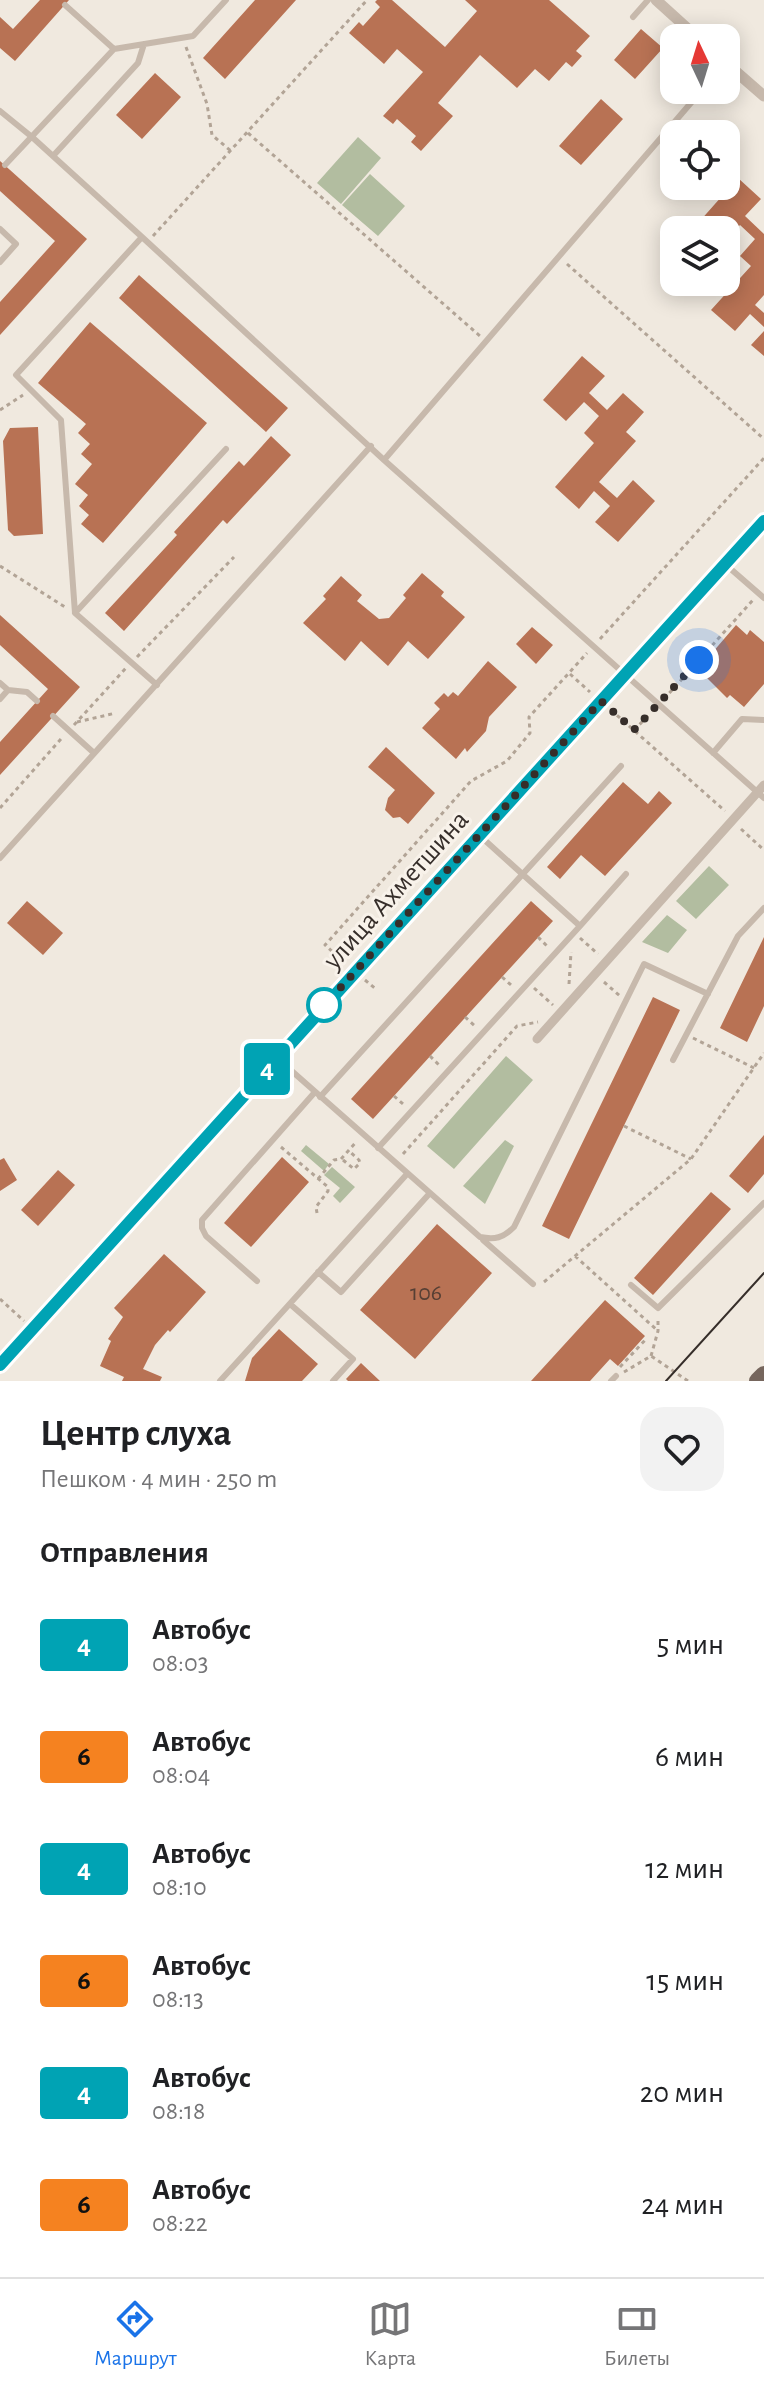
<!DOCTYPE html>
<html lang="ru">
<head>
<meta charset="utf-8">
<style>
  :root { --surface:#fff; --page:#f2f2f2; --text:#202124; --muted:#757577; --line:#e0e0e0; --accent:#1a73e8 }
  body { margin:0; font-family:"Alegreya Sans",sans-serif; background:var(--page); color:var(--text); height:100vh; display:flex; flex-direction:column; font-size:30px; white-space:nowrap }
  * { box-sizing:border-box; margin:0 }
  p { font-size:26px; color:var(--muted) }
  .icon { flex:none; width:44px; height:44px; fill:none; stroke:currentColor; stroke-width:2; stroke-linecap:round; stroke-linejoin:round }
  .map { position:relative; height:1381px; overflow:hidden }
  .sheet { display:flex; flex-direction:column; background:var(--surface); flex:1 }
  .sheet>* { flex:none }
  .badge { padding:0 16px; border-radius:6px; font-size:28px; line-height:52px }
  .needle { width:52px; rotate:356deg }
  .fabs { position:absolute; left:660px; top:24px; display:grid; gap:16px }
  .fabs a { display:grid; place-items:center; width:80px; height:80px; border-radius:16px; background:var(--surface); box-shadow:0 4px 20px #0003; font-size:40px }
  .you { position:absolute; width:40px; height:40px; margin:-20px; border:6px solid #fff; border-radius:50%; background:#1a73e8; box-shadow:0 0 0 12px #1a73e833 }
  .map>.badge { position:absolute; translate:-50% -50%; box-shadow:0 0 0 4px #fff }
  h2 { padding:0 40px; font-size:30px; line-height:72px }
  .round { display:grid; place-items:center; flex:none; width:84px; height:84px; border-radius:24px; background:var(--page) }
  .headline { display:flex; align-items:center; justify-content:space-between; height:136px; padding:0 40px }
  h1 { font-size:38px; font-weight:700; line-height:60px }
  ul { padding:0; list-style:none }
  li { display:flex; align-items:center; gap:24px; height:112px; padding:0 40px }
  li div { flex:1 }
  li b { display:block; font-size:30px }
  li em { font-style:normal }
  li .badge { min-width:88px; font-weight:700; text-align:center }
  .dock { display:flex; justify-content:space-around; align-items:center; height:112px; border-top:2px solid var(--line); background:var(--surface); font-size:22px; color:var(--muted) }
  .dock a { display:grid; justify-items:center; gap:4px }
  .dock .current { color:var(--accent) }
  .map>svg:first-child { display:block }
  .green { fill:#b2bda0 }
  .building { fill:#b87254 }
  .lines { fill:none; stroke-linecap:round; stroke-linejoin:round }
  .path { stroke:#b2a496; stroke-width:3; stroke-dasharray:4 4; stroke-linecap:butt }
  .service { stroke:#c7b9ac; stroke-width:6 }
  .pedestrian { stroke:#c7b9ac; stroke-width:9 }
  .minor { stroke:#c7b9ac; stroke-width:11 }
  .tertiary { stroke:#c7b9ac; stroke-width:14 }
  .primary { stroke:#76665d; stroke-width:18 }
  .tram { stroke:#362e2a; stroke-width:2 }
  .line-casing { stroke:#fff; stroke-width:18 }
  .line { stroke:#00a3b4; stroke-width:12 }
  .walk { stroke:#362e2a; stroke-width:8; stroke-dasharray:0 14.4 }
  .stop-dot { fill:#fff; stroke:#00a3b4; stroke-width:4 }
  .labels { text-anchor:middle; stroke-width:6; stroke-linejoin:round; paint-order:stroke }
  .number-label { font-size:24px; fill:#563f34 }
  .street-label { font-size:28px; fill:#362e2a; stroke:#f8f2ea }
</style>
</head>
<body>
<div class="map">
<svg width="764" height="1381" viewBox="0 0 764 1381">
  <rect width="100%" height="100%" fill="#f0e9df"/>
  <path class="green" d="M358,137L381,158L341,204L317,183Z
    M370,174L405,206L378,236L342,205Z
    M709,866L729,885L696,919L676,901Z
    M667,915L687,930L668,953L642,942Z
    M506,1056L533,1080L454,1169L427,1146Z
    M505,1140L514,1146L485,1204L463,1186Z
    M306,1145L329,1164L324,1171L301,1151Z
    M332,1167L355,1187L340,1203L333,1196L340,1188L324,1175Z"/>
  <path class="building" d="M40,0H69L15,61L0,48V17L13,29Z
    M255,0H296L225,79L203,58Z
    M377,0H392L445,47L477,11L465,0H549L590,36L576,51L582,56L572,67L566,62L549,81L535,69L517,88L480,55L438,103L453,116L421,151L411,142L416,136L397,119L393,124L383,116L423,72L397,49L384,64L349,33L359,22L363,26L380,7L375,2Z
    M641,29L663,48L635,79L614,60Z
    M674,70V88L665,80Z
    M155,73L181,97L142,139L116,115Z
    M601,99L623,119L581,165L559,146Z
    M0,161L87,239L0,335V302L55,241L0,191Z
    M738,178L761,199L745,216L764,234V295L755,305L764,313V327L750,314L735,331L711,310L751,266L740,256L755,239L740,225L726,240V230H707L699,222Z
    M139,275L288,408L266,432L119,298Z
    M90,322L207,423L103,543L81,524L89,515L79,506L88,495L75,484L92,464L81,454L90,444L78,433L86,424L38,383Z
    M764,331V356L751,345Z
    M582,356L605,376L589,393L607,410L623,393L644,412L626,432L636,441L599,482L617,498L633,480L655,501L618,542L595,522L610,506L594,491L579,509L555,487L594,443L584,433L599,416L584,402L566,421L543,400Z
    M38,427L43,534L14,536L8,530L3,441L10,428Z
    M271,436L291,455L227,524L223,520L124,631L105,613L177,535L174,532L239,461L244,466Z
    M422,573L444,592L441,596L465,617L428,659L408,641L388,666L361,641L345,661L303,623L326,599L323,596L341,576L362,595L357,601L379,619L389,618L406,598L403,595Z
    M0,615L80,687L0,775V742L48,689L0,645Z
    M736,625L747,635L750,630L764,642V684L744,707L730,695L727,698L705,676L707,673L700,667Z
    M532,627L553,645L536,664L516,644Z
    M488,661L517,687L489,717L486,731L467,752L465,748L456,759L422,728L440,709L434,703L444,693L448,697L453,692L458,696Z
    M386,747L435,793L408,824L400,817L393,818L385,810L388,798L395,790L368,767Z
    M623,782L648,804L659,791L672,803L605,876L581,855L560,879L547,867Z
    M27,901L63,933L43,955L7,923Z
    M531,901L553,921L373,1119L351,1099Z
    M764,937V1006L747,1042L720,1028Z
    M653,997L680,1010L569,1239L542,1226Z
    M764,1135V1174L748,1193L729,1176Z
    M282,1157L309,1182L251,1247L224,1223Z
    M4,1158L17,1180L0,1191V1160Z
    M58,1170L75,1185L38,1226L21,1210Z
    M711,1192L731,1209L653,1295L634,1278Z
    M437,1224L492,1273L415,1359L360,1310Z
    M164,1254L206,1292L170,1332L168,1330L155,1345L143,1369L162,1377L160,1381H122L124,1377L100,1366L111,1341L108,1339L123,1317L114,1308Z
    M605,1300L645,1336L618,1366L610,1359L590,1381H531Z
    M279,1329L318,1364L302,1381H245L252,1358Z
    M361,1363L380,1381H348L346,1379Z"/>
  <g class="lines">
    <path class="path" d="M186,47L207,104L212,135L231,151
      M248,133L480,336
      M153,236L367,0
      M567,264L764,439
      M0,410L23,395
      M0,566L65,607
      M600,639L764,458
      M137,657L234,557
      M570,674L590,692
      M664,699L753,600
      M611,710L725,811
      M77,722L116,713
      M74,725L126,668
      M634,730L651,713
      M0,808L61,739
      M741,829L764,850
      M538,937L547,946
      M580,938L598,954
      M344,962L325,945L471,781L507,761L530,733L529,717L587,653
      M502,977L511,985
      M365,980L377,990
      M604,982L620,996
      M569,984L571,952
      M534,988L553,1005
      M465,1017L475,1026
      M693,1038L754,1068
      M430,1056L439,1065
      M394,1096L403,1104
      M624,1126L691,1159
      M281,1147L328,1187V1191L316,1207L317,1213
      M403,1154L517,1026L538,1022
      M343,1160L354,1169L360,1163L359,1160L349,1151
      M318,1179L334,1160L341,1159L357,1141
      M575,1256L658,1331
      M544,1282L691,1159L764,1053
      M0,1299L24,1321
      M651,1356L658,1331V1317
      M620,1367L647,1338
      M624,1372L651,1356L688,1381"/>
    <path class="service" d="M65,5L114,49
      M633,17L648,0
      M0,111L32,137L142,237L384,460L764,798
      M53,156L138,63L144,44
      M5,165L114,49L193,36L226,0
      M0,229L16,244L0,262
      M142,237L16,375L61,420L75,613L157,685
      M384,460L702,90
      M725,564L764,598
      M75,613L226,449
      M0,683L8,690L0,699
      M8,690L27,692L37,701
      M53,716L94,753
      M713,753L742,719L764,720
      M0,858L371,446
      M580,926L626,874
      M277,1058L480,1237C495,1240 503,1238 514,1227L644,964L708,994
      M673,1060L738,936L764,908
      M320,1097L621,766
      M378,1148L580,926L479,835
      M483,1240L533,1284
      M318,1272L341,1292L430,1193
      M257,1281L206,1236L202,1228V1220L315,1092
      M631,1285L658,1308L764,1203
      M290,1304L353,1359L333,1381
      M220,1381L407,1174
      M611,1381L616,1376"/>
    <path class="pedestrian" d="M537,1039L764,785"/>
    <path class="minor" d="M656,0L698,38
      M726,63L764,96"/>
    <path class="tertiary" d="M0,1365L764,521"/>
    <path class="primary" d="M758,1381L764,1375"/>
    <path class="tram" d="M666,1381L764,1273"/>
  </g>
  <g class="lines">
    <g class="line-casing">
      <path id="line" d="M0,1365L764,521"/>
    </g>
    <use href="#line" class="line"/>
    <path class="walk" d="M324,1005L323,1007L601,701L634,730L699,660"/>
  </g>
  <circle class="stop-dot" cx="324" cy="1005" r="16"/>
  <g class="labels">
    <g class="number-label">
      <text x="426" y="1300">106</text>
    </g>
    <g class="street-label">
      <text transform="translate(395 889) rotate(-48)" y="10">улица Ахметшина</text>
    </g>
  </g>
</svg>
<div class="fabs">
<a><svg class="needle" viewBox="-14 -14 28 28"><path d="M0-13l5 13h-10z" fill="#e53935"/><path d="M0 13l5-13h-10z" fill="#757577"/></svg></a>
<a><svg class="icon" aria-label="locate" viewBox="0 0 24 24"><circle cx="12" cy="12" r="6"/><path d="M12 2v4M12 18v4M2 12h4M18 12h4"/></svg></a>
<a><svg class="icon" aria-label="layers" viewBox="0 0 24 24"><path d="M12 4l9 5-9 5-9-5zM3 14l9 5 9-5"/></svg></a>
</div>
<div class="you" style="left:699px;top:660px"></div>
<b class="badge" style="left:267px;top:1069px;background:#00a3b4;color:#fff">4</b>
</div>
<section class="sheet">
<div class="headline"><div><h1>Центр слуха</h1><p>Пешком · 4 мин · 250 m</p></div><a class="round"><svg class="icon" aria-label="heart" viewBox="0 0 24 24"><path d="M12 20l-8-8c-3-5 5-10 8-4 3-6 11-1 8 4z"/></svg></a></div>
<h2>Отправления</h2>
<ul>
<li><span class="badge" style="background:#00a3b4;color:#fff">4</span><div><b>Автобус</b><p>08:03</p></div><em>5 мин</em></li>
<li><span class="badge" style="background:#f58220;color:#111">6</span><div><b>Автобус</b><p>08:04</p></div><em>6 мин</em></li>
<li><span class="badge" style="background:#00a3b4;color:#fff">4</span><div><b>Автобус</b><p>08:10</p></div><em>12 мин</em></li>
<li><span class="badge" style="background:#f58220;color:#111">6</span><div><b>Автобус</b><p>08:13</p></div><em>15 мин</em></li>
<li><span class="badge" style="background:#00a3b4;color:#fff">4</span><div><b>Автобус</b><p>08:18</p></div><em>20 мин</em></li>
<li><span class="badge" style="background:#f58220;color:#111">6</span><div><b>Автобус</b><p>08:22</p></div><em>24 мин</em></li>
</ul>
</section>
<nav class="dock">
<a class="current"><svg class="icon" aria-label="directions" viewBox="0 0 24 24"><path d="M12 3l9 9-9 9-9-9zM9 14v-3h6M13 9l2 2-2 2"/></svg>Маршрут</a>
<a><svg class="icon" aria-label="map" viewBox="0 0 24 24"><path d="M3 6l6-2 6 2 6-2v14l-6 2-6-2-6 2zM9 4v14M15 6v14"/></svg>Карта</a>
<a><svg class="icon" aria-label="tickets" viewBox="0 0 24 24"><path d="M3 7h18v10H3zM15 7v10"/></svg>Билеты</a>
</nav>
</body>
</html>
